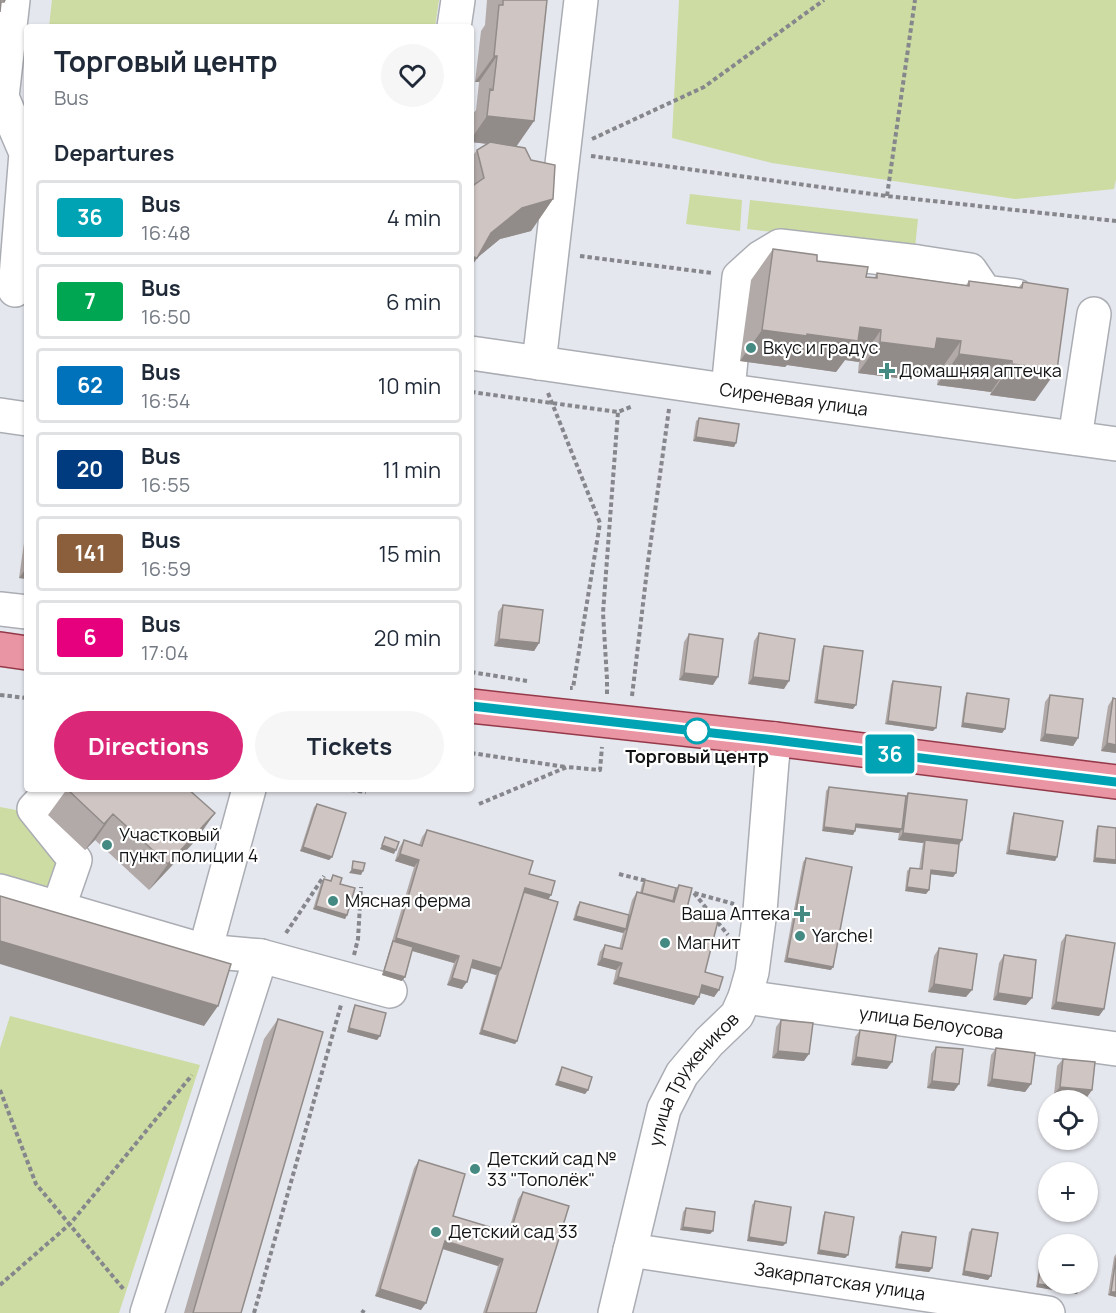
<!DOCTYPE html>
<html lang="en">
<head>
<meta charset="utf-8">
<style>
  :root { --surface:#fff; --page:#f6f6f7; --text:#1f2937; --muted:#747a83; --line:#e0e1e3; --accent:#db2777 }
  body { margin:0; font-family:Manrope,sans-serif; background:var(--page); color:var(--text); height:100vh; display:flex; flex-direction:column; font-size:22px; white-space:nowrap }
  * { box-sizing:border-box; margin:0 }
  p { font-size:20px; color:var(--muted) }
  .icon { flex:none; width:33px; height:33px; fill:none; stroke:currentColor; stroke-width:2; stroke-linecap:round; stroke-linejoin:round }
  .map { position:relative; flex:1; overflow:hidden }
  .sheet { position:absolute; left:24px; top:24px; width:450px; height:768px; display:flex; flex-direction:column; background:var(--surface); border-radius:6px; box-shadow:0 2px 4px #0004 }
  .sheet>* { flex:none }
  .badge { padding:0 12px; border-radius:4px; font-size:21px; line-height:39px }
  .controls { position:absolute; left:1038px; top:1090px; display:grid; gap:12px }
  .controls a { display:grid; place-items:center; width:60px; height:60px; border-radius:50%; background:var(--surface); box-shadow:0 2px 4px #0004; font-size:30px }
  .map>.badge { position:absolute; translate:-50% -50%; box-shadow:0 0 0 3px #fff }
  h2 { padding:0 30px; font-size:22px; line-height:54px }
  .round { display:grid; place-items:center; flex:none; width:63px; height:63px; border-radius:32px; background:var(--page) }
  .overview { display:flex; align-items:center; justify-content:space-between; height:102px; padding:0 30px }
  h1 { font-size:28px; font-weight:700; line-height:45px }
  .action { display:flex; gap:12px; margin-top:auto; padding:12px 30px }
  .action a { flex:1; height:69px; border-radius:36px; background:var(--accent); color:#fff; font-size:24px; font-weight:700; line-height:69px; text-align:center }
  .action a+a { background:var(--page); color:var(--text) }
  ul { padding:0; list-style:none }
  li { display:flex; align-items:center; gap:18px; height:75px; margin:0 12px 9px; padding:0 18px; border:3px solid var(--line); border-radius:6px }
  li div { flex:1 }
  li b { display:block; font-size:22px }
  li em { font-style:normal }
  li .badge { min-width:66px; font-weight:700; text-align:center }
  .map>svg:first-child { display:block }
  .green { fill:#ccdca2 }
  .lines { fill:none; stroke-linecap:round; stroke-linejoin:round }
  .minor-casing { stroke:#abadb4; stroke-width:36 }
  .major-casing { stroke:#953949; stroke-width:36 }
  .path { stroke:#86878c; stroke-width:4; stroke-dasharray:4.5 3; stroke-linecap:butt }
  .minor { stroke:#fff; stroke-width:33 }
  .major { stroke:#e995a3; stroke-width:33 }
  .wall { fill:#b2aaa9 }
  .shaded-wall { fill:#918b89 }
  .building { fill:#cfc6c4; stroke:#918b89; stroke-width:1.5 }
  .line-casing { stroke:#fff; stroke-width:14 }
  .line { stroke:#00a3b4; stroke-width:9 }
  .poi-dot { fill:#448a82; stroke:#fff; stroke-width:2 }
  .stop-dot { fill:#fff; stroke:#00a3b4; stroke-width:3 }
  .labels { text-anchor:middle; stroke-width:4.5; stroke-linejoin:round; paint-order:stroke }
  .poi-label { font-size:18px; fill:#121315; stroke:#fff; text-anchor:start }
  .street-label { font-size:18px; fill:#121315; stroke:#fff }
  .stop-label { font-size:18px; font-weight:bold; fill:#121315; stroke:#fff }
</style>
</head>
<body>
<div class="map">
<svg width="1116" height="1313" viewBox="0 0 1116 1313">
  <rect width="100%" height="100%" fill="#e5e7ee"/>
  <path class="green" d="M52,0H439L435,27H49Z
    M679,0H1116V179L1114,189L1015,199L772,163L672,138Z
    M690,194L742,200L740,231L686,224Z
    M750,200L918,219L915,248L747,229Z
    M0,807L16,810L61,852L50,899L0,883Z
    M10,1016L200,1065L119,1313H0V1048Z"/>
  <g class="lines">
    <g class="minor-casing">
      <g id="minor">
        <path d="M13,0L2,97L26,153L15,290"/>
        <path d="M454,27L458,0"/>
        <path id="s1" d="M471,353L738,392L1116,444"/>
        <path d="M539,363L581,0"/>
        <path d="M728,390L739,277L760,258L780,246L918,262L970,270L985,292L1017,296"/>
        <path d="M0,415L27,419"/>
        <path d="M1075,438L1094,314"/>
        <path d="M0,609L27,612"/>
        <path d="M53,789L34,809L75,860L58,909"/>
        <path d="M0,891L205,951L261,956L390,991"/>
        <path d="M205,951L249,789"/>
        <path id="s2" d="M745,997L1116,1049"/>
        <path id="s3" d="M630,1250L1048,1313"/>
        <path d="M147,1313L261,956"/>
        <path id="s4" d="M615,1313L664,1109L682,1074L709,1042L737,1015L745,997L752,972L760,911L772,761L775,739"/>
      </g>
    </g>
    <g class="major-casing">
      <path id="major" d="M0,649L27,653
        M471,706L775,739L1116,782"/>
    </g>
    <path class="path" d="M592,139L704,87L824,0
      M591,156L887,196L1116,221
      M887,196L915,0
      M580,256L712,273
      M471,392L618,412L633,406
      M548,393L600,523L573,688H570
      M471,672L527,681
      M607,694V679L603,613L618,412
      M0,695L27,698
      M632,696L648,562L669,409
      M471,753L566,767
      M343,789L366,792
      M479,804L567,767L600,770L602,747
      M619,874L647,881
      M687,891L734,904
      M694,893L728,935
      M286,933L324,876
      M354,955L358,939L361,887
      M0,1090L36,1184L125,1291
      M0,1285L70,1224L192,1075
      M254,1313L341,1005
      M362,1313L364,1310"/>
    <use href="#minor" class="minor"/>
    <use href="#major" class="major"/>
  </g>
  <path class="wall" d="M487,0H547L534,121L516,146L553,199L531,231L500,239L478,257L471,267V158L477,150L487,144L471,142V123L472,115L476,110L479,82H475L481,31L485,25Z
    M773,249L817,261L866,277L874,278L877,273L966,285L969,281L1019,287L1023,282L1035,401L990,395L991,392L937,385L939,372L921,370L913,380L858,373L859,362L845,360L836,372L787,365L785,367L740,361L751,280Z
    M699,418L736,443L734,447L693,441L696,421Z
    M27,538V579L19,578L24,543Z
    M503,605L539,643L534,651L494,646L498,612Z
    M759,633L784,689L748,684L754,641Z
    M689,634L713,685L679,680L684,642Z
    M824,646L853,709L814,703L822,649Z
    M893,681L933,731L885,724L891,684Z
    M967,693L1005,729L1002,733L961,727L965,697Z
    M1050,695L1078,738L1073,746L1040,741L1045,702Z
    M1113,698L1116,699V753L1101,751L1108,706Z
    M829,787L906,796L908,793L959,844L956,873L953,877L931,874L929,890L926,894L905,891L907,871L910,868L919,869L923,843L898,840L899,833L856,828L855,831L853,835L822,831L826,791Z
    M67,789L196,840L149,890L95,840L85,850L48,815Z
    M317,804L332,857L329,860L300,851L314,807Z
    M1014,813L1057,857L1055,861L1006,854L1012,817Z
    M1098,826L1116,864L1093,862L1096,830Z
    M427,830L529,874L551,895L548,899L517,1041L515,1044L479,1034L496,975L471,968L462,989L447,985L454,963L412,951L402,981L382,975L414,867L395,861L399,848L404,840L419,845L422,837Z
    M806,858L831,970L784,962L803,862Z
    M333,875L340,884L347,915L345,919L313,909L321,883L324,879L330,881Z
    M645,880L676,888L679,885L687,908L705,972L719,990L714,997L700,993L694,1005L613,984L616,970L597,965L600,952L605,945L619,949L623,933L573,920L577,906L580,902L628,915L632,900L637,892L640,893L642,884Z
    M1066,935L1104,1009L1099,1016L1051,1009L1061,942Z
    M939,948L966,997L928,992L934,956Z
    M1004,955L1026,1005L993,1000L999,963Z
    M355,1005L380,1036L377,1040L347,1032L353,1009Z
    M278,1019L241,1313H184L264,1039Z
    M781,1020L804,1061L772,1058L776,1027Z
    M860,1030L887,1069L851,1065L855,1037Z
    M936,1047L959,1084L954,1091L927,1088L931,1054Z
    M996,1048L1031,1084L1025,1092L987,1086L991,1055Z
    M1063,1059L1092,1090L1087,1097L1054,1094L1057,1066Z
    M562,1067L588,1090L585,1094L555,1085L560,1071Z
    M419,1160L453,1216L508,1233L518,1199L523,1192L536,1313H483L498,1266L442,1249L421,1310L375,1296L414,1168Z
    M755,1201L783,1246L747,1241L752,1205Z
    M686,1208L710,1234L680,1230L683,1212Z
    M825,1212L848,1255L845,1258L817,1254L823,1216Z
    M972,1229L988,1280L962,1275L969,1232Z
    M902,1232L932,1268L929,1272L895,1268L899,1236Z
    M1043,1250L1077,1294L1036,1287L1041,1254Z
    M1116,1254V1297L1108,1295L1114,1257Z"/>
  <path class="shaded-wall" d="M494,56H497L479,82H475Z
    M487,116L534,121L516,147L471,142V139Z
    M553,199L531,231L500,239L477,258L471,267V256L491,233L522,208Z
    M860,327L881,330L859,362L845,360L836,372L787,365L785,367L740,361L762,330Z
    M937,338L961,341L939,372L921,370L913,380L858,373L880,342Z
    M959,354L1012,361L991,392L937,385Z
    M1012,364L1057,370L1035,401L990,395Z
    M696,437L736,443L734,447L693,441Z
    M25,570L27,571V579L19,578Z
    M499,639L539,643L534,651L494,646Z
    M684,673L718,677L713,685L679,680Z
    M753,677L789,681L784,689L748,684Z
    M817,700L856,705L853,709L814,703Z
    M888,721L936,728L933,731L885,724Z
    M963,723L1005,729L1002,733L961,727Z
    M1045,734L1078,738L1073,746L1040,741Z
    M1107,743L1116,745V753L1101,751Z
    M215,813L196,840L149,890L168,864Z
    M113,814L95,840L85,850L104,824Z
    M856,824L902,829L899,833L854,827Z
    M824,827L855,831L853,835L822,831Z
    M903,833L962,840L957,848L925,840L923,843L898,840Z
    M382,845L396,850L394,854L380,849Z
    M303,847L332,857L329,860L300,851Z
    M1009,850L1057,857L1055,861L1006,854Z
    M400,854L419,860L414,867L395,861Z
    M1095,858L1116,860V864L1093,862Z
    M352,869L363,871L361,875L349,873Z
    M931,870L956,873L953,877L929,874Z
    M907,887L929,890L926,894L905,891Z
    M525,888L551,895L546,903L521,895Z
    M316,906L347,915L345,919L313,909Z
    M576,916L626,929L623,933L573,920Z
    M396,938L459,956L454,963L392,945Z
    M0,941L218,1006L204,1026L0,964Z
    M602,958L622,963L616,970L597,965Z
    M787,958L833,967L831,970L784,962Z
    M473,960L501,968L496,975L468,967Z
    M384,971L405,977L402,981L382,975Z
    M618,977L699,997L694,1005L613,984Z
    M452,978L467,982L462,989L447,985Z
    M934,984L972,990L966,997L928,992Z
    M702,985L719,990L714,997L697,992Z
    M998,993L1032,998L1026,1005L993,1000Z
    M1056,1002L1104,1009L1099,1016L1051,1009Z
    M349,1028L380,1036L377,1040L347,1032Z
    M482,1030L517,1041L515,1044L479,1034Z
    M778,1051L809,1054L804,1061L772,1058Z
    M856,1057L892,1062L887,1069L851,1065Z
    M992,1079L1031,1084L1025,1092L987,1086Z
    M558,1081L588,1090L585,1094L555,1085Z
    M932,1081L959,1084L954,1091L927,1088Z
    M1060,1087L1092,1090L1087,1097L1054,1094Z
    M683,1227L713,1231L710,1234L680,1230Z
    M749,1237L786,1243L783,1246L747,1241Z
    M445,1241L503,1259L498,1266L440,1248Z
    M819,1250L848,1255L845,1258L817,1254Z
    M897,1264L932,1268L929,1272L895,1268Z
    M964,1271L991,1276L988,1280L962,1275Z
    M1038,1284L1079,1290L1077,1294L1036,1287Z
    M380,1289L426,1303L421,1310L375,1296Z
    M1111,1292H1116V1297L1108,1295Z"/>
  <path class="building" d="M0,0H5L4,2H1L0,12Z
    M503,0H547L534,121L487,116L490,89L493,90L497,56H494L499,5H503Z
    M490,142L525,148L531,160L555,165L553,199L522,208L491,233L477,258L471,256V187L484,178L477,150Z
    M773,249L817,255V261L868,267L866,277L877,278V273L969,286V281L1022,288L1023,282L1068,289L1057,370L1012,364V361L959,354L961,341L937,338L935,349L880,342L881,330L860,327L858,341L807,334V336L762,330Z
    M699,418L739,424L736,443L696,437Z
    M27,551V571L25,570Z
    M503,605L543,610L539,643L499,639Z
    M759,633L795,639L789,681L753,677Z
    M689,634L723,639L718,677L684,673Z
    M824,646L863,651L856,705L817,700Z
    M893,681L941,687L936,728L888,721Z
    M967,693L1009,699L1005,729L963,723Z
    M1050,695L1083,699L1078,738L1045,734Z
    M1113,698L1116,699V745L1107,743Z
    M829,787L906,796L902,829L856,824L855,831L824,827Z
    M67,789H188L215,813L168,864L113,814L104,824Z
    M908,793L967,800L962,840L903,833Z
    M317,804L346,813L332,857L303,847Z
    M1014,813L1063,821L1057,857L1009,850Z
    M1098,826L1116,828V860L1095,858Z
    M427,830L533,861L529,874L555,881L551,895L525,888L501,968L473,960L467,982L452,978L459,956L396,938L419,860L400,854L404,840L422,846Z
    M385,837L399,842L396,850L382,845Z
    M925,840L959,844L956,873L931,870L929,890L907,887L910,868L922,869Z
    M806,858L852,867L833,967L787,958Z
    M353,861L365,863L363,871L352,869Z
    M333,875L342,878L340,884L355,888L347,915L316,906L324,879L331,881Z
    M645,880L676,888L673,901L642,893Z
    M679,885L692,888L687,908L719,917L705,972L723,977L719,990L702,985L699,997L618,977L622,963L602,958L605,945L622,949L637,892L674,902Z
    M524,892L558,902L517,1041L482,1030L499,971L501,968Z
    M0,896L231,964L218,1006L0,941Z
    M580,902L629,915L626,929L576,916Z
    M1066,935L1115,943L1104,1009L1056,1002Z
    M393,941L413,947L405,977L384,971Z
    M939,948L977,954L972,990L934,984Z
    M1004,955L1036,960L1032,998L998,993Z
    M355,1005L386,1013L380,1036L349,1028Z
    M278,1019L323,1032L241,1313H193Z
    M781,1020L813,1023L809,1054L778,1051Z
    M860,1030L896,1035L892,1062L856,1057Z
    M936,1047L963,1049L959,1084L932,1081Z
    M996,1048L1035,1053L1031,1084L992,1079Z
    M1063,1059L1095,1062L1092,1090L1060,1087Z
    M562,1067L592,1077L588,1090L558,1081Z
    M419,1160L465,1174L453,1216L510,1233L523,1192L569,1206L536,1313H486L503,1259L445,1241L426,1303L380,1289Z
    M755,1201L791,1207L786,1243L749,1237Z
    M686,1208L715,1212L713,1231L683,1227Z
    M825,1212L854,1217L848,1255L819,1250Z
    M972,1229L998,1233L991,1276L964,1271Z
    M902,1232L936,1237L932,1268L897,1264Z
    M1043,1250L1048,1251V1284H1080L1079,1290L1038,1284Z
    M1116,1258V1292H1111Z"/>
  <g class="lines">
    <g class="line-casing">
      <path id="line" d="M471,706L775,740L1116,782"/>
    </g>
    <use href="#line" class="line"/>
  </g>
  <g class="poi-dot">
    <circle cx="751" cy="348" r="6"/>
    <path d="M884 362h6v6h6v6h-6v6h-6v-6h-6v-6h6z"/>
    <circle cx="107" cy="845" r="6"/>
    <circle cx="333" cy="901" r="6"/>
    <path d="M799 905h6v6h6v6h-6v6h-6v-6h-6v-6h6z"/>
    <circle cx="800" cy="936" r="6"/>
    <circle cx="665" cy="943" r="6"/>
    <circle cx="475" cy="1169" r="6"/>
    <circle cx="436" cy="1232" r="6"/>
  </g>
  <circle class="stop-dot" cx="697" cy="731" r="12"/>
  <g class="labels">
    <g class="poi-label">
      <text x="763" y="354">Вкус и градус</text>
      <text x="899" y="377">Домашняя аптечка</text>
      <text x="119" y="841">Участковый<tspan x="119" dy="21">пункт полиции 4</tspan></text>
      <text x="345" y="907">Мясная ферма</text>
      <text x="790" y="920" text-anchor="end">Ваша Аптека</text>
      <text x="812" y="942">Yarche!</text>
      <text x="677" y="949">Магнит</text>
      <text x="487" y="1165">Детский сад №<tspan x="487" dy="21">33 "Тополёк"</tspan></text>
      <text x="448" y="1238">Детский сад 33</text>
    </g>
    <g class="street-label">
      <text dy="6" stroke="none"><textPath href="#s1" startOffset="326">Сиреневая улица</textPath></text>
      <text dy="6" stroke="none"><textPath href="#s2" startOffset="188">улица Белоусова</textPath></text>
      <text dy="6" stroke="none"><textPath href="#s4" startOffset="250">улица Тружеников</textPath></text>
      <text dy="6" stroke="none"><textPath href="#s3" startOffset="212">Закарпатская улица</textPath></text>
    </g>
    <g class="stop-label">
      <text x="697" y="763">Торговый центр</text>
    </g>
  </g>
</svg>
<div class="controls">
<a><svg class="icon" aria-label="locate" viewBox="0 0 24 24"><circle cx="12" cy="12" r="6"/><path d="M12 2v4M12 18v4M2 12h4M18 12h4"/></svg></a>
<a>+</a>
<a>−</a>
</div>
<b class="badge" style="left:890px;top:754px;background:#00a3b4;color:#fff">36</b>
<section class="sheet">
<div class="overview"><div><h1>Торговый центр</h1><p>Bus</p></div><a class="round"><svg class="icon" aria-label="heart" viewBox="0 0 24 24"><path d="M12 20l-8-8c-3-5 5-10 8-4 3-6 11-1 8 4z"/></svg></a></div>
<h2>Departures</h2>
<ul>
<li><span class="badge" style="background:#00a3b4;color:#fff">36</span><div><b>Bus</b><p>16:48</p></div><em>4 min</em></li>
<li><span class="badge" style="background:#00a651;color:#fff">7</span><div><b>Bus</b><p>16:50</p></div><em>6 min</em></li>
<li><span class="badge" style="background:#0072bc;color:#fff">62</span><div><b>Bus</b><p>16:54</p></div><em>10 min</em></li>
<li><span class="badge" style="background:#003b80;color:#fff">20</span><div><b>Bus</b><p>16:55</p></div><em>11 min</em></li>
<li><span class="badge" style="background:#8b5e3c;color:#fff">141</span><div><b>Bus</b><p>16:59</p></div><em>15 min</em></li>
<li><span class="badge" style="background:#e6007e;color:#fff">6</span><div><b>Bus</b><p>17:04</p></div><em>20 min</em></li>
</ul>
<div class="action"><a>Directions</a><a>Tickets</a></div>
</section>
</div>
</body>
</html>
